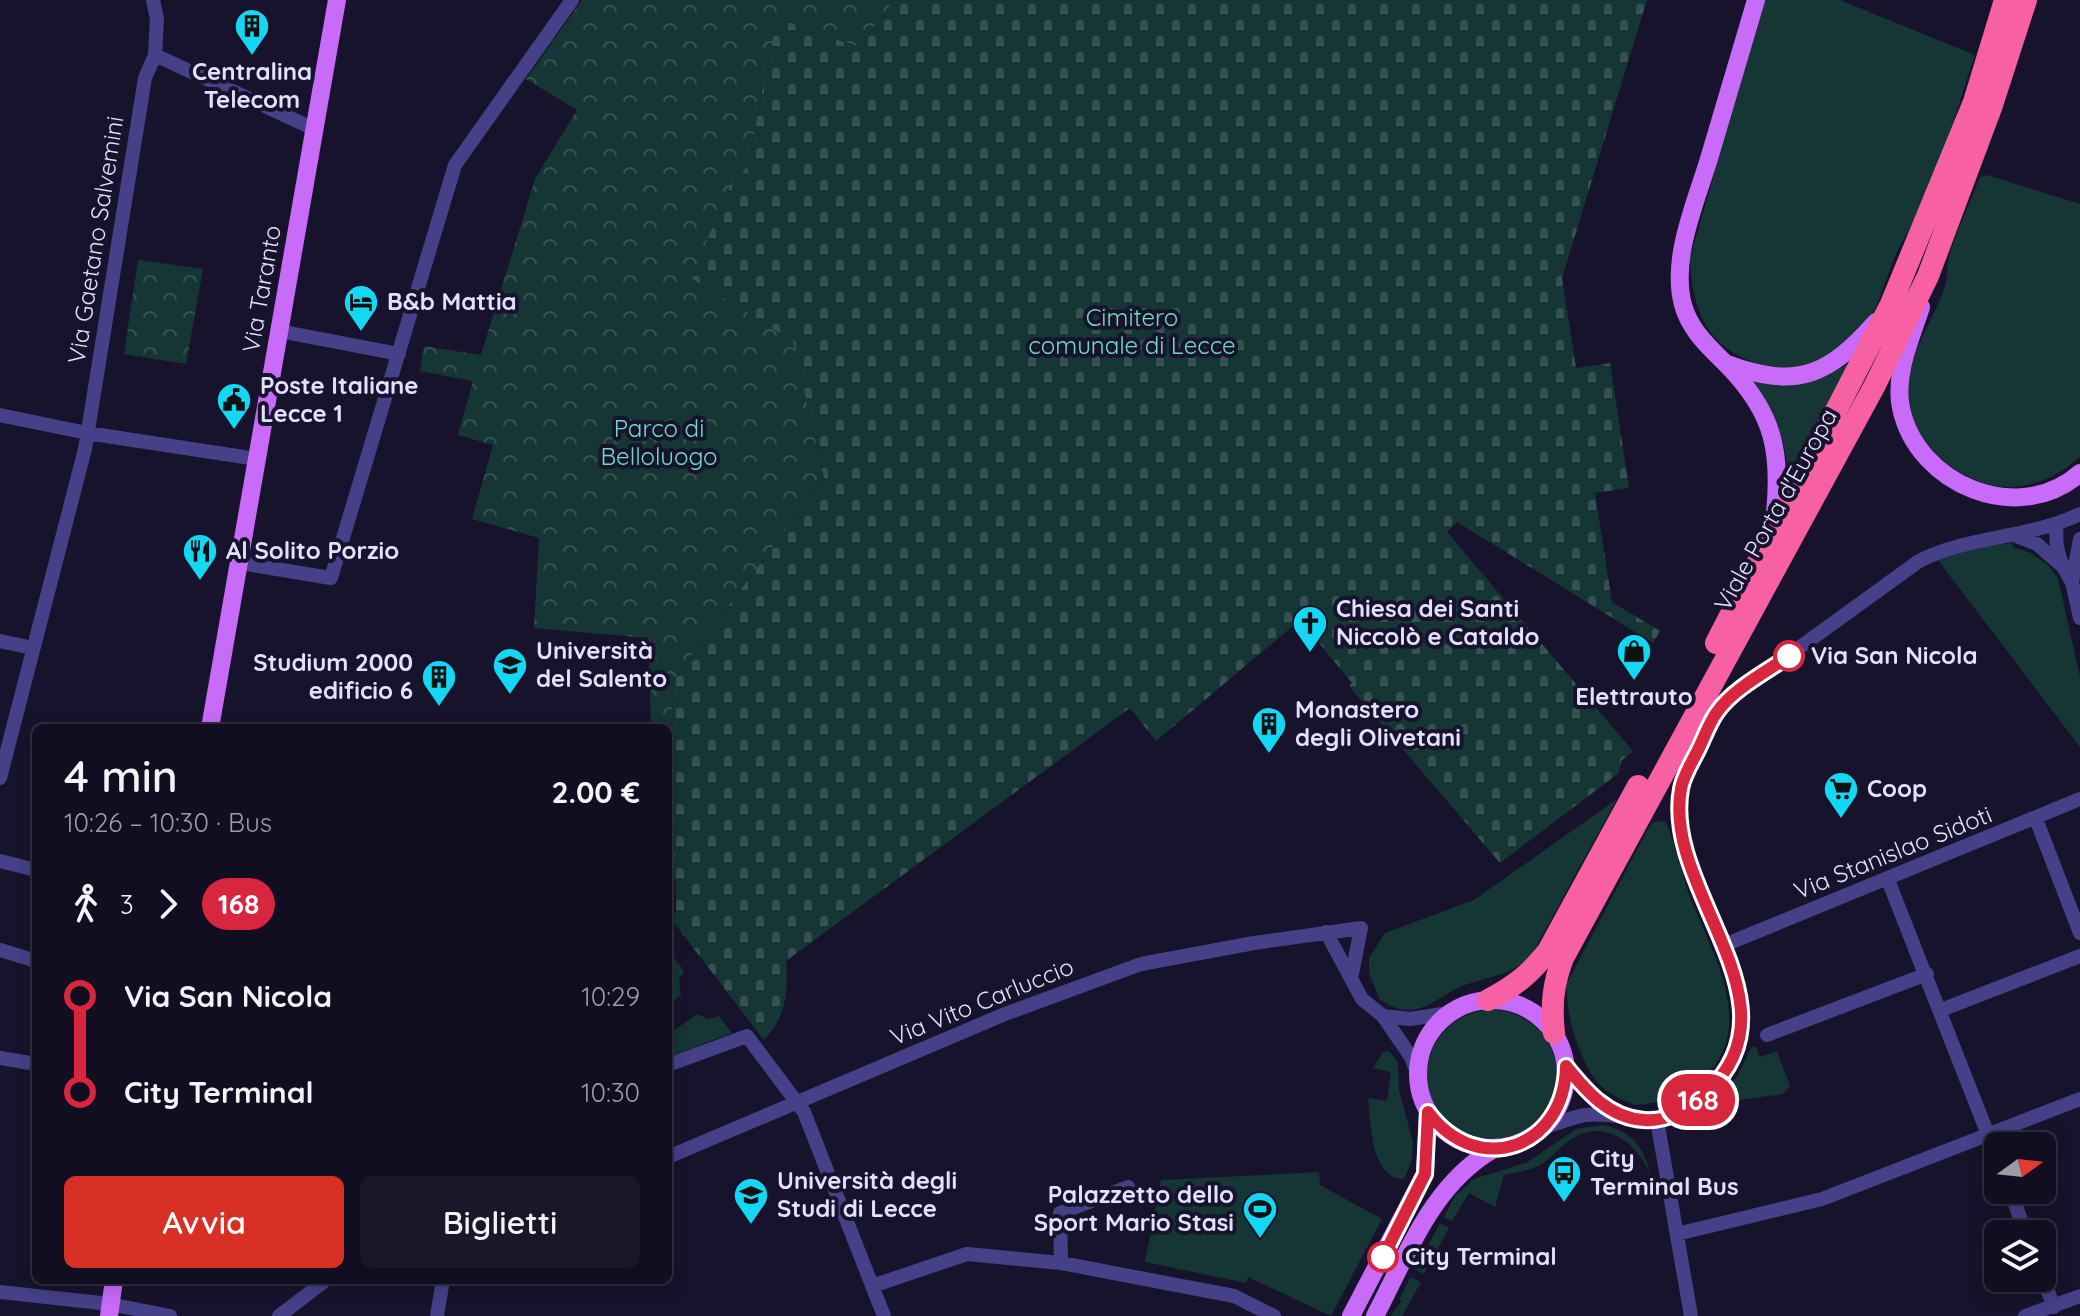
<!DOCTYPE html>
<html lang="it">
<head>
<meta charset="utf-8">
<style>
  :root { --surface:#120e21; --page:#1b172a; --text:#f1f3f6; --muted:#9c9ca5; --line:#312e3f; --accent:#d93025 }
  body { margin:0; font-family:Quicksand,sans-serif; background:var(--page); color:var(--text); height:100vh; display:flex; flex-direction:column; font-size:30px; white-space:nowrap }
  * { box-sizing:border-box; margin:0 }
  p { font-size:26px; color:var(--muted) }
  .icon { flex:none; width:44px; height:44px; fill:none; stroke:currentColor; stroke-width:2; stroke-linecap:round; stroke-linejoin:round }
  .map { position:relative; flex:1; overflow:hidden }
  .drawer { position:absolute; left:32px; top:724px; width:640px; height:560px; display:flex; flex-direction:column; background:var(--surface); border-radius:12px; box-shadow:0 4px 20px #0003,0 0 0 2px var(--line) }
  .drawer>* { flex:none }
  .badge { padding:0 16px; border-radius:26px; font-size:28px; line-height:52px }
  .needle { width:52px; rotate:75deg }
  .controls { position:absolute; left:1984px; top:1132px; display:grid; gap:16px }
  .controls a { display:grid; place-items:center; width:72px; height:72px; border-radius:12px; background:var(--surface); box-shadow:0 4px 20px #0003,0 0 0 2px var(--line); font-size:40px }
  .map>.badge { position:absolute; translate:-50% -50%; box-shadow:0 0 0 4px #fff }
  .legs { display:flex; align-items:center; gap:12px; height:88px; padding:0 32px; font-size:26px }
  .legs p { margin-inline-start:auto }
  .overview { display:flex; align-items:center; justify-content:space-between; height:136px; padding:0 32px }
  h1 { font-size:44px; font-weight:600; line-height:60px }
  .action { display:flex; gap:16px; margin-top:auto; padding:16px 32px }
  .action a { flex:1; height:92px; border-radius:12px; background:var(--accent); color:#fff; font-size:32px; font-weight:600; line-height:92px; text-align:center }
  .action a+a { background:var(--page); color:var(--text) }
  ul { padding:0 32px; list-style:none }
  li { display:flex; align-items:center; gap:28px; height:96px; font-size:30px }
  li i { display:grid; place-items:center; width:12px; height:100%; margin:0 10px; background:currentColor }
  li i::after { content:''; width:20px; height:20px; margin:-10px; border:6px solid; border-radius:50%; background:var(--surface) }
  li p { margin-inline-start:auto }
  li:first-child i { background:linear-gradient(#0000 50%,currentColor 0) }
  li:last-child i { background:linear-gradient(currentColor 50%,#0000 0) }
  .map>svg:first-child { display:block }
  .green { fill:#163535 }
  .forest { fill:url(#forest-crowns) }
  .cemetery { fill:url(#cemetery-stones) }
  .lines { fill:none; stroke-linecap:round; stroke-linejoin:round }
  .minor { stroke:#454088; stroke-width:14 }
  .major { stroke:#c86bf8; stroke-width:18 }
  .highway { stroke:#f860a4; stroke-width:22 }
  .line-1-casing { stroke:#fff; stroke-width:18 }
  .line-1 { stroke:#d7263d; stroke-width:12 }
  .stop-1-dot { fill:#fff; stroke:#d7263d; stroke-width:4 }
  .labels { text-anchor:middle; stroke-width:8; stroke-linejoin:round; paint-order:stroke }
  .poi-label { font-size:24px; font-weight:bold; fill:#e4dffe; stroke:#18132c; text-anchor:start }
  .street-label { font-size:24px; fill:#e4dffe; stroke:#18132c }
  .park-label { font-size:24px; fill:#6cdcc4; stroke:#18132c }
  .stop-label { font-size:24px; font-weight:bold; fill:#e4dffe; stroke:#18132c; text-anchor:start }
</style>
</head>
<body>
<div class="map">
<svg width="2080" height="1316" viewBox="0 0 2080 1316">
  <defs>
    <pattern id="forest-crowns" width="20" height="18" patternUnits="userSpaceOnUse" patternTransform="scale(2)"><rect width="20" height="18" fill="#163535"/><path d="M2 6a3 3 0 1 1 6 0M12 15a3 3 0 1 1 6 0" fill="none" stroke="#385253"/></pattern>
    <pattern id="cemetery-stones" width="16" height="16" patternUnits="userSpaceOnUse" patternTransform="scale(2)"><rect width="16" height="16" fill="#163535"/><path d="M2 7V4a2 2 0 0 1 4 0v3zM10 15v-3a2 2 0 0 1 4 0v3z" fill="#385253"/></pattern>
  </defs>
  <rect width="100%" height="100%" fill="#18132c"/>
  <path class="green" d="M1764,0H1840L1975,55C1959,103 1945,153 1926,200C1919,217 1907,232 1899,248C1886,274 1880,309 1861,331C1831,367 1780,378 1739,356C1701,336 1691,298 1690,258Z
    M1987,175L2080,204V456C2057,480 2017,494 1984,483C1932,465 1895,419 1913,361C1921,334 1939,309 1946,282C1948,274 1947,265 1949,257C1957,230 1970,203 1980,177Z
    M1847,365L1849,367L1791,478L1788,477C1786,437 1774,408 1749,378L1814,380Z
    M2012,543L2013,547L2031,553L2048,565L2058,578L2080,677V747L1937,559L1967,549Z
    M1617,799L1531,956C1509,977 1488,976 1462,986C1444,993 1430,1009 1410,1010C1398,1011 1390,1005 1380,1000L1369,973V958L1385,933L1474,900Z
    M1665,821C1670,827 1685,884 1690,897C1712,953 1756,1023 1707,1075C1686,1097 1664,1103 1635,1105C1623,1100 1610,1095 1601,1086C1580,1065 1564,1011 1567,983L1648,829L1653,822Z
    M670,952L684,971L679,980L681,995L668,1004Z
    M1427 1075a65 65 0 1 1 130 0a65 65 0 1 1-130 0Z
    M697,1014L708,1019L719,1016L732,1033L668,1057V1035Z
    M1756,1046L1760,1057L1777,1051L1790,1086L1783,1094L1733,1101L1703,1120L1686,1125L1724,1093L1738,1075L1751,1048Z
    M1389,1051L1398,1063L1399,1090L1413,1142L1412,1160L1404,1179C1370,1178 1371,1122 1368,1098L1387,1101L1391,1072L1373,1068L1383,1052Z
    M1603,1125C1630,1130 1645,1148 1650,1174C1638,1145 1608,1119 1575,1137C1562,1144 1553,1157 1540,1165C1531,1171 1515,1172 1504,1175L1495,1207L1469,1193L1452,1221L1444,1217L1455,1196L1474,1179L1528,1162L1576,1129Z
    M1319,1172L1320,1185L1382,1219L1331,1316L1248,1277L1246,1283L1145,1262L1161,1180Z
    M1440,1223L1449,1228L1424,1274L1415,1270Z
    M1411,1277L1421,1282L1402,1316H1390L1402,1301L1399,1299Z"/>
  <path class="forest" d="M582,0H894L860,47L776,21L744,185L734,179L793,341L824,478L672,682L676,881H668V728H651L648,638L534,628L539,538L472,519L493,445L458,435L473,381L420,371L424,346L481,355L535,179L577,110L526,79Z
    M138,260L203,269L186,364L124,354Z"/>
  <path class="cemetery" d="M894,0H1647L1562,278L1576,368L1610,363L1629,488L1595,493L1612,602L1660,631L1653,643L1457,522L1447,532L1633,751L1621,761L1619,773L1500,863L1349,686L1352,683L1300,620L1156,741L1130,708L786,961C788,993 787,1015 764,1040L671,919L676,912L672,682L824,478L793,341L691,278L733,179L744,184L776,21L860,47Z"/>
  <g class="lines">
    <path class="minor" d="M153,0L157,19L155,55L314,129
      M279,331L399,354
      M0,415L87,433L257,459
      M2057,524C2054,547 2060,564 2072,582
      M2016,536L2037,544L2061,565
      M2080,539L2072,582L2080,618
      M239,563L331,578L455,165L572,0
      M0,641L33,648
      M0,778L85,449L145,78L155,55
      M2036,819L2080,933
      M0,861L36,870
      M1888,880L1998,1160
      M1326,932L1362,999L1383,1016L1411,1057L1418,1075
      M1722,946L2080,799
      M0,950L36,961
      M1941,1010L2080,956
      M1383,1016L1410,1019L1449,1013
      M1767,1035L1927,974
      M0,1058L36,1064
      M668,1065L747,1036L804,1112L884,1316
      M1566,1066L1590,1095L1621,1115
      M1657,1120L1691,1316
      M1544,1127C1558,1124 1572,1117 1585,1115C1616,1111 1645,1126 1675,1114C1693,1106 1711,1092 1722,1076C1781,995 1686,907 1679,824C1676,781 1701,728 1730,698L1919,561C1970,535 2028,539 2080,514
      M668,1157L1005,1014L1141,964L1254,943L1361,928L1352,974
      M2010,1190L2026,1234
      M1677,1234L1822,1199L2080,1099
      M1061,1263L1060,1213L1128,1187
      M2042,1276L2054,1307
      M872,1286L967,1254L1061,1263L1234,1296L1274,1316
      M0,1292L110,1304L170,1316
      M279,1316L326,1280
      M437,1316L443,1280
      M2025,1316L2080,1296"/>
    <path class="major" d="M1756,0C1741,51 1726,101 1711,152C1698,198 1670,256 1683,305C1690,330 1708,346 1725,363C1776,414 1782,454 1774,523
      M1921,307C1911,339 1894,374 1901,408C1917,485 2019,527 2080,473
      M1727,364C1798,390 1829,375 1876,322
      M210,728L337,0
      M1418 1074a74 74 0 1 1 148 0a74 74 0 1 1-148 0Z
      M109,1316L114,1280
      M1351,1316L1425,1174L1428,1112
      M1375,1316C1407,1255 1432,1184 1494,1149"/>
    <path class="highway" d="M1716,643L1891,304L1974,102L2005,0
      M1488,1000C1514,987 1531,973 1548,951L1638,786
      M1554,1033C1551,1005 1553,984 1563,958L1875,385L1928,276L1991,108L2026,0"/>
  </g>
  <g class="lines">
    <g class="line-1-casing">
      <path id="line-1" d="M1383,1257L1425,1174L1428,1112C1478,1179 1565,1148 1566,1066C1586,1091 1609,1118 1644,1120C1668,1122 1691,1107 1708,1091C1803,1002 1662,890 1681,789C1683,776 1692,762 1698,750C1704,738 1709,723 1717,712C1733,689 1766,672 1789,656"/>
    </g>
    <use href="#line-1" class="line-1"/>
  </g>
  <defs>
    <g id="building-pin" transform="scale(1.8)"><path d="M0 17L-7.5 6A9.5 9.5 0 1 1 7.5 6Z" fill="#14d7f4" stroke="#18132c"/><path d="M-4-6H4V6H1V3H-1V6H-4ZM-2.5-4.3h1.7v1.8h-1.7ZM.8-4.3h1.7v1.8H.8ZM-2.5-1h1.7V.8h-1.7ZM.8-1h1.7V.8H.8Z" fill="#111"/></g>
    <g id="hotel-pin" transform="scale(1.8)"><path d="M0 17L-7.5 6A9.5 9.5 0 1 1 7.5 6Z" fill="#14d7f4" stroke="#18132c"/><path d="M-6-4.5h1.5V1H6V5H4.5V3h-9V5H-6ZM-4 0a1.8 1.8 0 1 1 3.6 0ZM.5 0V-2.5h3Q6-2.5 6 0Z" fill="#111"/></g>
    <g id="civic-pin" transform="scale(1.8)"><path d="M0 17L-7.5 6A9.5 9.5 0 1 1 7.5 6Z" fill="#14d7f4" stroke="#18132c"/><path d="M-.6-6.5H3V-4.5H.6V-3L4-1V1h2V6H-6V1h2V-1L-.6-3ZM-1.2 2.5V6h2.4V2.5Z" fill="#111"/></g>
    <g id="restaurant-pin" transform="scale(1.8)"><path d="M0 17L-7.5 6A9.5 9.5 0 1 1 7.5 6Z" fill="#14d7f4" stroke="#18132c"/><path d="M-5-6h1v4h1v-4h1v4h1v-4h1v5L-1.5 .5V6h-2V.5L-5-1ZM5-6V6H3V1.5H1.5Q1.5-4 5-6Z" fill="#111"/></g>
    <g id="church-pin" transform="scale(1.8)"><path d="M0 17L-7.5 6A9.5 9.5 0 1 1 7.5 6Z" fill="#14d7f4" stroke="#18132c"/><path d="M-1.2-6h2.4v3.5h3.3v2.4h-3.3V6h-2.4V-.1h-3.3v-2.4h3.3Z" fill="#111"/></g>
    <g id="shop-pin" transform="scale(1.8)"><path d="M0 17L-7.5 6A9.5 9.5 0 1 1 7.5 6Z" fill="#14d7f4" stroke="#18132c"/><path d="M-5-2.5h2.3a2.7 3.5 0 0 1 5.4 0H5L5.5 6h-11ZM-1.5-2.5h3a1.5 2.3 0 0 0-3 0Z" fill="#111"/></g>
    <g id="university-pin" transform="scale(1.8)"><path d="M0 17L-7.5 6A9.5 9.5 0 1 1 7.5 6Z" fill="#14d7f4" stroke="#18132c"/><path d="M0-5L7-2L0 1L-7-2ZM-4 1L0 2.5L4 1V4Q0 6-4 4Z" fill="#111"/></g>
    <g id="supermarket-pin" transform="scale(1.8)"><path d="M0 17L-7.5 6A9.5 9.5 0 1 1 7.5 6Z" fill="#14d7f4" stroke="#18132c"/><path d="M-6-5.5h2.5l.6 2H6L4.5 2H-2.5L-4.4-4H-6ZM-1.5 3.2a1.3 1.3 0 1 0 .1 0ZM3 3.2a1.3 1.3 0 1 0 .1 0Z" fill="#111"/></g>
    <g id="bus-pin" transform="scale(1.8)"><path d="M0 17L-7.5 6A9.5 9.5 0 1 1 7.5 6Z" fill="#14d7f4" stroke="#18132c"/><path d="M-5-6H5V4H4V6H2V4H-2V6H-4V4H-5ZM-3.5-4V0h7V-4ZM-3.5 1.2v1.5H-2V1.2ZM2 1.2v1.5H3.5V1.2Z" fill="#111"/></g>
    <g id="school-pin" transform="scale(1.8)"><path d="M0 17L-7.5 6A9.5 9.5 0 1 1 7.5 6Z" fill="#14d7f4" stroke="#18132c"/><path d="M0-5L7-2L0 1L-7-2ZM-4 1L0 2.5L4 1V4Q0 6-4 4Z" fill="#111"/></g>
    <g id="stadium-pin" transform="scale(1.8)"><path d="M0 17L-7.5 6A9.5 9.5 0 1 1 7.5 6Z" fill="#14d7f4" stroke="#18132c"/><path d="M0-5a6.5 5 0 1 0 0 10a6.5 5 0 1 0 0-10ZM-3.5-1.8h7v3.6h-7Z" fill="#111"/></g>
  </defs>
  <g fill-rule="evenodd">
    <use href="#building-pin" x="252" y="26"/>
    <use href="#hotel-pin" x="361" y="302"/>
    <use href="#civic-pin" x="234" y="400"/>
    <use href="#restaurant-pin" x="200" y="551"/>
    <use href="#church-pin" x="1310" y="623"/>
    <use href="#shop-pin" x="1634" y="651"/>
    <use href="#university-pin" x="510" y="665"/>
    <use href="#building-pin" x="439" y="677"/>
    <use href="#building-pin" x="1269" y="724"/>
    <use href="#supermarket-pin" x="1841" y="789"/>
    <use href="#bus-pin" x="1564" y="1173"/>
    <use href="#school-pin" x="751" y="1195"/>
    <use href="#stadium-pin" x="1260" y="1209"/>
  </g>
  <g class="stop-1-dot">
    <circle cx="1789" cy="656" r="14"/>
    <circle cx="1383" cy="1257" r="14"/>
  </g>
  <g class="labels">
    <g class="poi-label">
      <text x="252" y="80" text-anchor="middle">Centralina<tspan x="252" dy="28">Telecom</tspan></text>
      <text x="387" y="310">B&amp;b Mattia</text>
      <text x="260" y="394">Poste Italiane<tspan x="260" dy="28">Lecce 1</tspan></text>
      <text x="226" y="559">Al Solito Porzio</text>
      <text x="1336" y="617">Chiesa dei Santi<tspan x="1336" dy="28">Niccolò e Cataldo</tspan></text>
      <text x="536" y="659">Università<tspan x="536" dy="28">del Salento</tspan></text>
      <text x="413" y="671" text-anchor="end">Studium 2000<tspan x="413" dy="28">edificio 6</tspan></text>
      <text x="1634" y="705" text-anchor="middle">Elettrauto</text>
      <text x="1295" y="718">Monastero<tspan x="1295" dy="28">degli Olivetani</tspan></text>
      <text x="1867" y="797">Coop</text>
      <text x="1590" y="1167">City<tspan x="1590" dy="28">Terminal Bus</tspan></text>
      <text x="777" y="1189">Università degli<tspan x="777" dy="28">Studi di Lecce</tspan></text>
      <text x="1234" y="1203" text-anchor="end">Palazzetto dello<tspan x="1234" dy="28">Sport Mario Stasi</tspan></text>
    </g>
    <g class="street-label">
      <text transform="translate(96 240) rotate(-81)" y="8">Via Gaetano Salvemini</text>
      <text transform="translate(262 289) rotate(-80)" y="8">Via Taranto</text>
      <text transform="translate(1776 510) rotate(-61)" y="8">Viale Porta d'Europa</text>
      <text transform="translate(1893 853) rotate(-22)" y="8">Via Stanislao Sidoti</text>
      <text transform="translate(982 1002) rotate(-22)" y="8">Via Vito Carluccio</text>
    </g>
    <g class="park-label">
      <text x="1132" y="326">Cimitero<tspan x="1132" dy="28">comunale di Lecce</tspan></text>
      <text x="659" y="437">Parco di<tspan x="659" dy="28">Belloluogo</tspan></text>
    </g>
    <g class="stop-label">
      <text x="1811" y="664">Via San Nicola</text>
      <text x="1405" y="1265">City Terminal</text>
    </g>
  </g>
</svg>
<div class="controls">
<a><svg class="needle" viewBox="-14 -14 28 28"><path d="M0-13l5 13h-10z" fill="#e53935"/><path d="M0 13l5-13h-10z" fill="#9c9ca5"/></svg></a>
<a><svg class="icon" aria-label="layers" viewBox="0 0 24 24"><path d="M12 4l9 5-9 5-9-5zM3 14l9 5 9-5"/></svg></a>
</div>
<b class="badge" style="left:1698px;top:1100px;background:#d7263d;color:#fff">168</b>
<section class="drawer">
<div class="overview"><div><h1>4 min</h1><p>10:26 – 10:30 · Bus</p></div><b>2.00 €</b></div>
<div class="legs"><svg class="icon" aria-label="walk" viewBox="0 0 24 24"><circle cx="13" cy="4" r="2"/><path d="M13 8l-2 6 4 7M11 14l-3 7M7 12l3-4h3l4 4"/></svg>3<svg class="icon" aria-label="forward" viewBox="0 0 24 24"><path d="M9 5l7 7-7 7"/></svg><b class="badge" style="background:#d7263d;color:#fff">168</b></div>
<ul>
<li><i style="color:#d7263d"></i><b>Via San Nicola</b><p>10:29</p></li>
<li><i style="color:#d7263d"></i><b>City Terminal</b><p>10:30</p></li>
</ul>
<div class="action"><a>Avvia</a><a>Biglietti</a></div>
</section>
</div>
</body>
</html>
